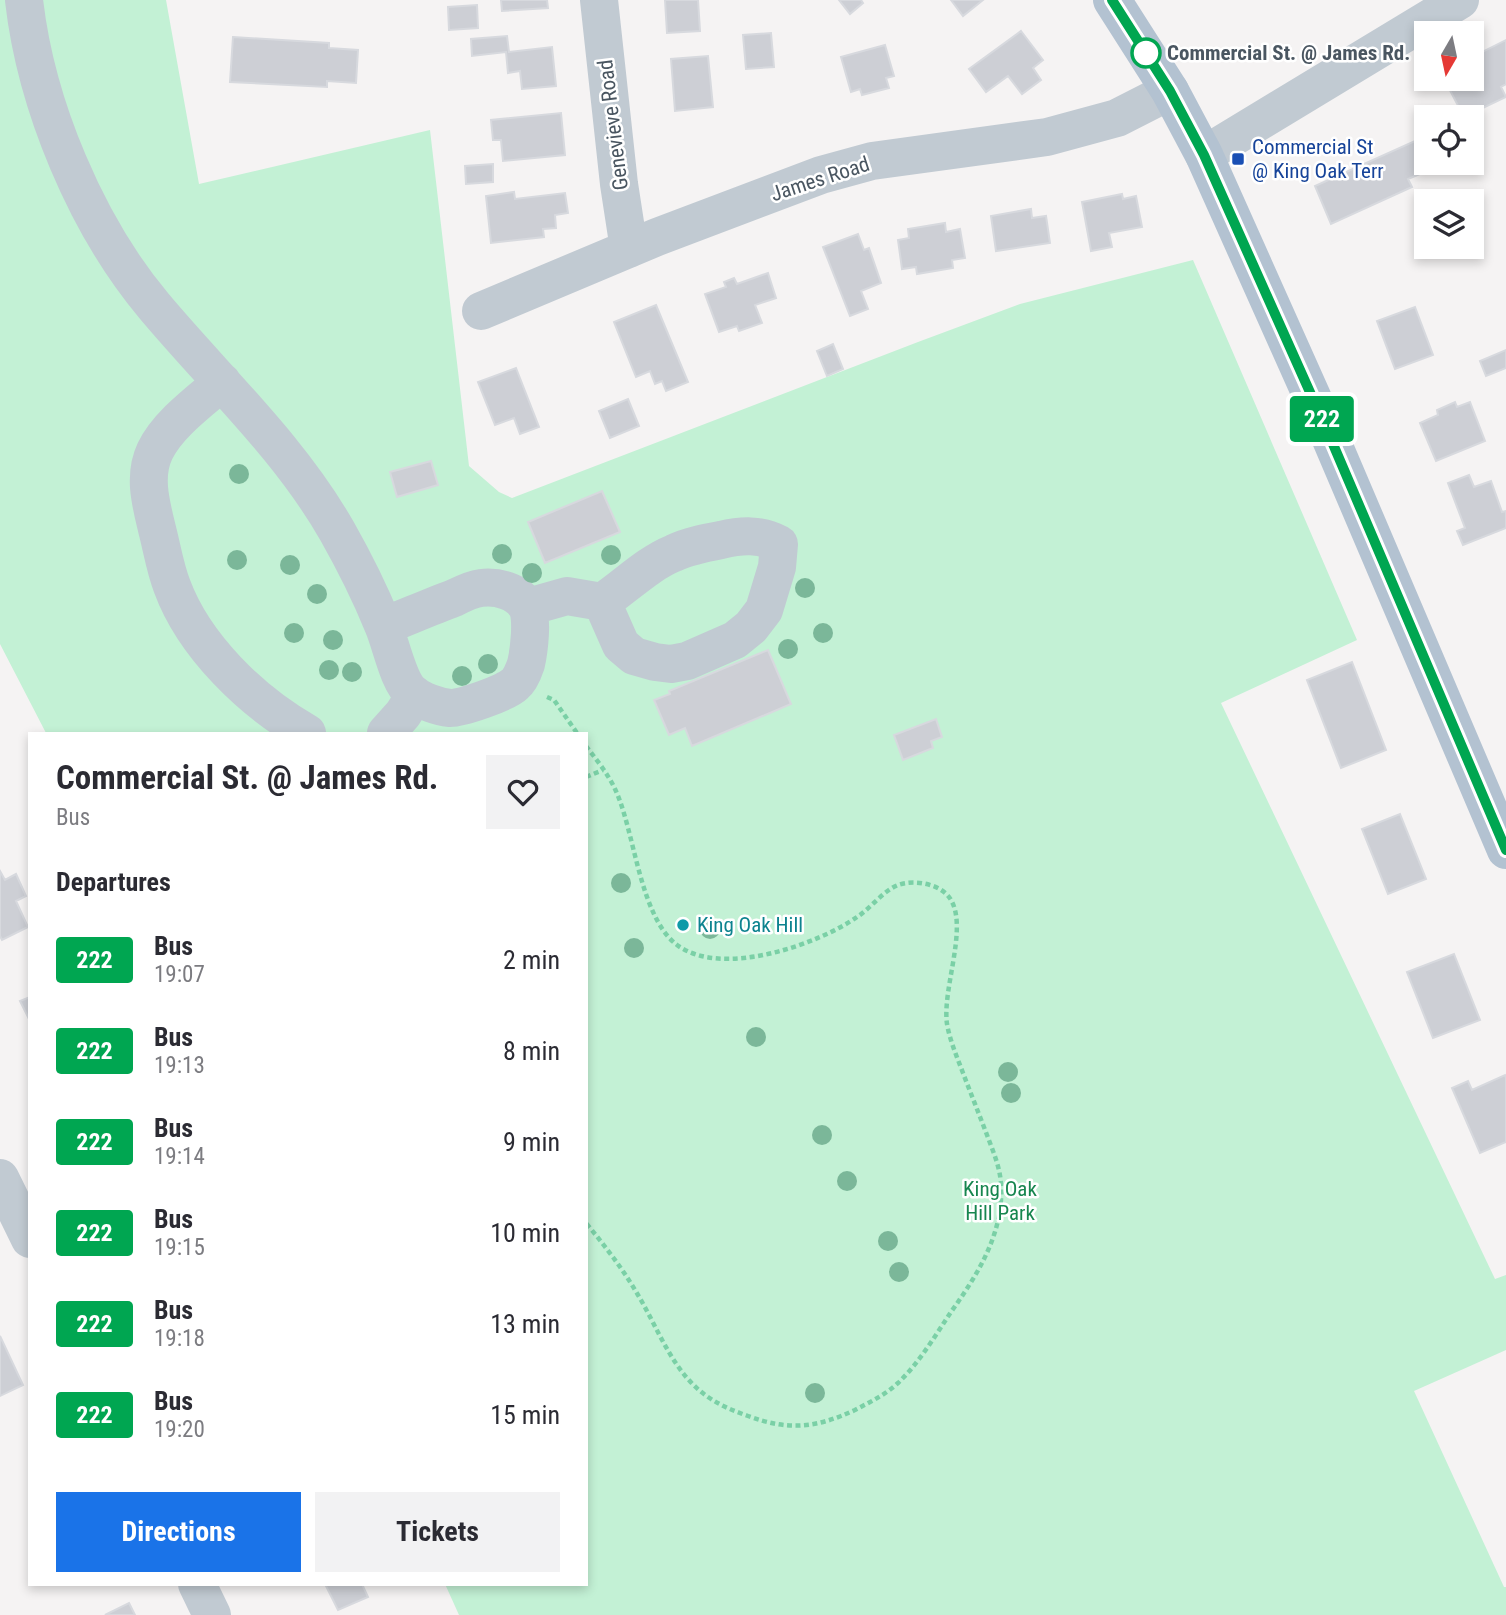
<!DOCTYPE html>
<html lang="en">
<head>
<meta charset="utf-8">
<style>
  :root { --surface:#fff; --page:#f2f2f3; --text:#2b2b33; --muted:#7c7c81; --accent:#1a73e8 }
  body { margin:0; font-family:"Roboto Condensed",sans-serif; background:var(--page); color:var(--text); height:100vh; display:flex; flex-direction:column; font-size:26px; white-space:nowrap }
  * { box-sizing:border-box; margin:0 }
  p { font-size:23px; color:var(--muted) }
  .icon { flex:none; width:38px; height:38px; fill:none; stroke:currentColor; stroke-width:2; stroke-linecap:round; stroke-linejoin:round }
  .map { position:relative; flex:1; overflow:hidden }
  .details { position:absolute; left:28px; top:732px; width:560px; height:854px; display:flex; flex-direction:column; background:var(--surface); border-radius:0px; box-shadow:0 4px 10px #0003 }
  .details>* { flex:none }
  .badge { padding:0 14px; border-radius:5px; font-size:24px; line-height:46px }
  .needle { width:46px; rotate:189deg }
  .tools { position:absolute; left:1414px; top:21px; display:grid; gap:14px }
  .tools a { display:grid; place-items:center; width:70px; height:70px; border-radius:0px; background:var(--surface); box-shadow:0 4px 10px #0003; font-size:35px }
  .map>.badge { position:absolute; translate:-50% -50%; box-shadow:0 0 0 4px #fff }
  h2 { padding:0 28px; font-size:26px; line-height:63px }
  .round { display:grid; place-items:center; flex:none; width:74px; height:74px; border-radius:0px; background:var(--page) }
  .overview { display:flex; align-items:center; justify-content:space-between; height:119px; padding:0 28px }
  h1 { font-size:33px; font-weight:700; line-height:52px }
  .action { display:flex; gap:14px; margin-top:auto; padding:14px 28px }
  .action a { flex:1; height:80px; border-radius:0px; background:var(--accent); color:#fff; font-size:28px; font-weight:700; line-height:80px; text-align:center }
  .action a+a { background:var(--page); color:var(--text) }
  ul { padding:0; list-style:none }
  li { display:flex; align-items:center; gap:21px; height:91px; padding:0 28px }
  li div { flex:1 }
  li b { display:block; font-size:26px }
  li em { font-style:normal }
  li .badge { min-width:77px; font-weight:700; text-align:center }
  .map>svg:first-child { display:block }
  .green { fill:#c3f1d5 }
  .building { fill:#cdcfd5; stroke:#d7d9de; stroke-width:2 }
  .lines { fill:none; stroke-linecap:round; stroke-linejoin:round }
  .path { stroke:#7ad0a6; stroke-width:4.5; stroke-dasharray:5 3.5; stroke-linecap:butt }
  .minor { stroke:#c1cad2; stroke-width:38 }
  .major { stroke:#b3c2d1; stroke-width:38 }
  .tree { fill:#7bb799 }
  .line-casing { stroke:#fff; stroke-width:16 }
  .line { stroke:#00a651; stroke-width:10 }
  .stop-dot { fill:#fff; stroke:#00a651; stroke-width:3.5 }
  .transit-dot { fill:#1a4fb4; stroke:#fff; stroke-width:2.5 }
  .culture-dot { fill:#0f9aa8; stroke:#fff; stroke-width:2.5 }
  .labels { text-anchor:middle; stroke-width:5; stroke-linejoin:round; paint-order:stroke }
  .stop-label { font-size:21px; font-weight:bold; fill:#4a5661; stroke:#fff; text-anchor:start }
  .street-label { font-size:21px; fill:#4a5661; stroke:#fff }
  .transit-label { font-size:21px; fill:#164399; stroke:#fff; text-anchor:start }
  .culture-label { font-size:21px; fill:#0d838f; stroke:#fff; text-anchor:start }
  .park-label { font-size:21px; fill:#17864f; stroke:#fff }
</style>
</head>
<body>
<div class="map">
<svg width="1506" height="1615" viewBox="0 0 1506 1615">
  <rect width="100%" height="100%" fill="#f5f3f3"/>
  <path class="green" d="M0,0H166L199,184L430,130L469,466L499,492L512,498L918,342L1020,304L1193,260L1357,640L1221,703L1495,1279L1506,1275V1350L1414,1391L1504,1587H1506V1615H459L445,1584H586V733H46L0,644Z"/>
  <path class="building" d="M501,0H547L548,8L502,11Z
    M665,0H698L700,31L667,33Z
    M839,0H861L863,3L850,14Z
    M951,0H983L963,16Z
    M477,5L478,28L449,30L448,7Z
    M1021,31L1043,60L1033,68L1041,80L1022,94L1008,76L986,92L969,69Z
    M771,33L774,67L746,69L743,35Z
    M507,36L509,52L552,47L556,86L522,89L520,71L508,73L506,52L472,56L471,39Z
    M233,37L329,43V48L358,50L356,83L327,81V87L230,82Z
    M1506,40V84L1501,87L1506,97L1464,117L1444,79H1472V57Z
    M885,45L894,76L886,78L889,88L862,95L860,89L851,92L841,57Z
    M708,56L713,107L675,111L671,59Z
    M561,113L565,155L503,161L501,140H493L491,120Z
    M1426,136V163H1440L1441,165L1408,179L1412,187L1331,224L1315,186Z
    M493,164V182L466,184L465,166Z
    M514,192L515,199L565,193L568,213L555,215L556,228L543,229L544,237L491,243L486,196Z
    M1122,194L1123,199L1136,196L1142,227L1109,233L1112,247L1091,251L1082,202Z
    M1031,209L1032,218L1046,216L1050,243L996,251L991,216Z
    M945,223L946,232L960,229L965,258L952,260L953,268L917,274L916,267L902,269L898,240L909,238L908,229Z
    M858,234L864,250L869,248L881,283L861,291L868,309L850,316L823,247Z
    M768,273L776,298L755,305L762,323L739,331L737,326L719,332L705,294L726,287L724,282L734,278L737,284Z
    M656,305L688,382L666,391L662,381L655,384L650,371L636,377L614,322Z
    M1415,307L1433,355L1395,369L1377,321Z
    M833,344L843,369L827,376L817,351Z
    M1506,350V368L1486,376L1480,361Z
    M516,368L539,427L520,434L514,418L495,425L478,382Z
    M628,399L639,426L610,438L599,411Z
    M1455,402L1457,407L1470,402L1485,441L1436,461L1420,423L1438,415L1437,410Z
    M431,461L438,485L397,497L390,472Z
    M1469,475L1474,487L1491,481L1502,512L1506,511V528L1463,545L1457,531L1465,528L1448,483Z
    M602,491L620,532L545,563L528,522Z
    M768,650L791,704L692,746L685,728L669,735L654,700L670,694L669,691Z
    M1352,662L1386,750L1341,768L1307,680Z
    M936,719L942,737L931,741L933,748L903,760L894,735Z
    M1400,814L1426,879L1388,894L1362,829Z
    M0,871L5,880L16,874L26,896L16,901L28,927L2,940L0,936Z
    M1454,954L1480,1020L1433,1038L1407,972Z
    M30,997V1021L20,1001Z
    M1505,1075L1506,1078V1142L1480,1153L1452,1088L1468,1081L1472,1090Z
    M0,1336L23,1385L0,1396Z
    M325,1584H362L368,1597L338,1610Z
    M129,1603L135,1615H105Z"/>
  <g class="lines">
    <path class="path" d="M547,697L554,700L577,733
      M586,746C596,759 608,774 615,789C635,831 639,916 677,945C721,978 817,945 857,917C871,908 883,891 898,885C915,879 942,884 951,900C968,929 942,989 947,1024C950,1041 957,1057 963,1073C971,1094 979,1114 987,1135C993,1151 1000,1167 1001,1184C1004,1233 978,1274 951,1312C935,1336 919,1363 898,1383C885,1395 870,1402 855,1410C816,1428 789,1431 748,1416C734,1411 721,1406 708,1397C673,1373 659,1330 638,1295C623,1269 605,1246 586,1223
      M586,777L603,770"/>
    <path class="minor" d="M24,0C36,105 86,225 154,306C216,380 289,447 337,531C354,561 370,593 383,625C391,643 398,682 412,693C421,701 439,707 450,708C462,708 506,693 515,684C520,680 524,670 526,664C529,651 533,618 527,607C518,591 497,586 481,588C472,589 462,594 454,598C430,607 407,617 384,626
      M599,0L619,184L629,249
      M1204,155L1460,0
      M481,311L657,237L821,175L872,161L1047,137L1117,118L1170,91
      M222,382C200,401 168,424 155,451C143,476 151,504 157,529C162,548 165,568 172,586C194,646 252,702 307,733
      M528,607L567,596L602,602C626,586 647,564 674,553C689,546 705,543 721,540C742,535 760,534 779,544L777,567L764,610L751,627L735,640L687,661L671,664L655,662L634,656L621,645L602,602
      M386,733L403,714L415,695
      M0,1178L30,1239
      M197,1584L212,1615"/>
    <path class="major" d="M1112,0L1170,91L1204,155L1330,437L1506,850"/>
  </g>
  <g class="tree">
    <circle cx="239" cy="474" r="10"/>
    <circle cx="502" cy="554" r="10"/>
    <circle cx="611" cy="555" r="10"/>
    <circle cx="237" cy="560" r="10"/>
    <circle cx="290" cy="565" r="10"/>
    <circle cx="532" cy="573" r="10"/>
    <circle cx="805" cy="588" r="10"/>
    <circle cx="317" cy="594" r="10"/>
    <circle cx="294" cy="633" r="10"/>
    <circle cx="823" cy="633" r="10"/>
    <circle cx="333" cy="640" r="10"/>
    <circle cx="788" cy="649" r="10"/>
    <circle cx="488" cy="664" r="10"/>
    <circle cx="329" cy="670" r="10"/>
    <circle cx="352" cy="672" r="10"/>
    <circle cx="462" cy="676" r="10"/>
    <circle cx="621" cy="883" r="10"/>
    <circle cx="710" cy="929" r="10"/>
    <circle cx="634" cy="948" r="10"/>
    <circle cx="756" cy="1037" r="10"/>
    <circle cx="1008" cy="1072" r="10"/>
    <circle cx="1011" cy="1093" r="10"/>
    <circle cx="822" cy="1135" r="10"/>
    <circle cx="847" cy="1181" r="10"/>
    <circle cx="888" cy="1241" r="10"/>
    <circle cx="899" cy="1272" r="10"/>
    <circle cx="815" cy="1393" r="10"/>
  </g>
  <g class="lines">
    <g class="line-casing">
      <path id="line" d="M1112,0L1170,91L1204,155L1330,437L1506,850"/>
    </g>
    <use href="#line" class="line"/>
  </g>
  <circle class="stop-dot" cx="1146" cy="53" r="14"/>
  <rect class="transit-dot" x="1231" y="152" width="14" height="14" rx="3.5"/>
  <circle class="culture-dot" cx="683" cy="925" r="7"/>
  <g class="labels">
    <g class="stop-label">
      <text x="1167" y="60">Commercial St. @ James Rd.</text>
    </g>
    <g class="street-label">
      <text transform="translate(613 125) rotate(-97)" y="7">Genevieve Road</text>
      <text transform="translate(820 179) rotate(-18)" y="7">James Road</text>
    </g>
    <g class="transit-label">
      <text x="1252" y="154">Commercial St<tspan x="1252" dy="24">@ King Oak Terr</tspan></text>
    </g>
    <g class="culture-label">
      <text x="697" y="932">King Oak Hill</text>
    </g>
    <g class="park-label">
      <text x="1000" y="1196">King Oak<tspan x="1000" dy="24">Hill Park</tspan></text>
    </g>
  </g>
</svg>
<div class="tools">
<a><svg class="needle" viewBox="-14 -14 28 28"><path d="M0-13l5 13h-10z" fill="#e53935"/><path d="M0 13l5-13h-10z" fill="#7c7c81"/></svg></a>
<a><svg class="icon" aria-label="locate" viewBox="0 0 24 24"><circle cx="12" cy="12" r="6"/><path d="M12 2v4M12 18v4M2 12h4M18 12h4"/></svg></a>
<a><svg class="icon" aria-label="layers" viewBox="0 0 24 24"><path d="M12 4l9 5-9 5-9-5zM3 14l9 5 9-5"/></svg></a>
</div>
<b class="badge" style="left:1322px;top:419px;background:#00a651;color:#fff">222</b>
<section class="details">
<div class="overview"><div><h1>Commercial St. @ James Rd.</h1><p>Bus</p></div><a class="round"><svg class="icon" aria-label="heart" viewBox="0 0 24 24"><path d="M12 20l-8-8c-3-5 5-10 8-4 3-6 11-1 8 4z"/></svg></a></div>
<h2>Departures</h2>
<ul>
<li><span class="badge" style="background:#00a651;color:#fff">222</span><div><b>Bus</b><p>19:07</p></div><em>2 min</em></li>
<li><span class="badge" style="background:#00a651;color:#fff">222</span><div><b>Bus</b><p>19:13</p></div><em>8 min</em></li>
<li><span class="badge" style="background:#00a651;color:#fff">222</span><div><b>Bus</b><p>19:14</p></div><em>9 min</em></li>
<li><span class="badge" style="background:#00a651;color:#fff">222</span><div><b>Bus</b><p>19:15</p></div><em>10 min</em></li>
<li><span class="badge" style="background:#00a651;color:#fff">222</span><div><b>Bus</b><p>19:18</p></div><em>13 min</em></li>
<li><span class="badge" style="background:#00a651;color:#fff">222</span><div><b>Bus</b><p>19:20</p></div><em>15 min</em></li>
</ul>
<div class="action"><a>Directions</a><a>Tickets</a></div>
</section>
</div>
</body>
</html>
